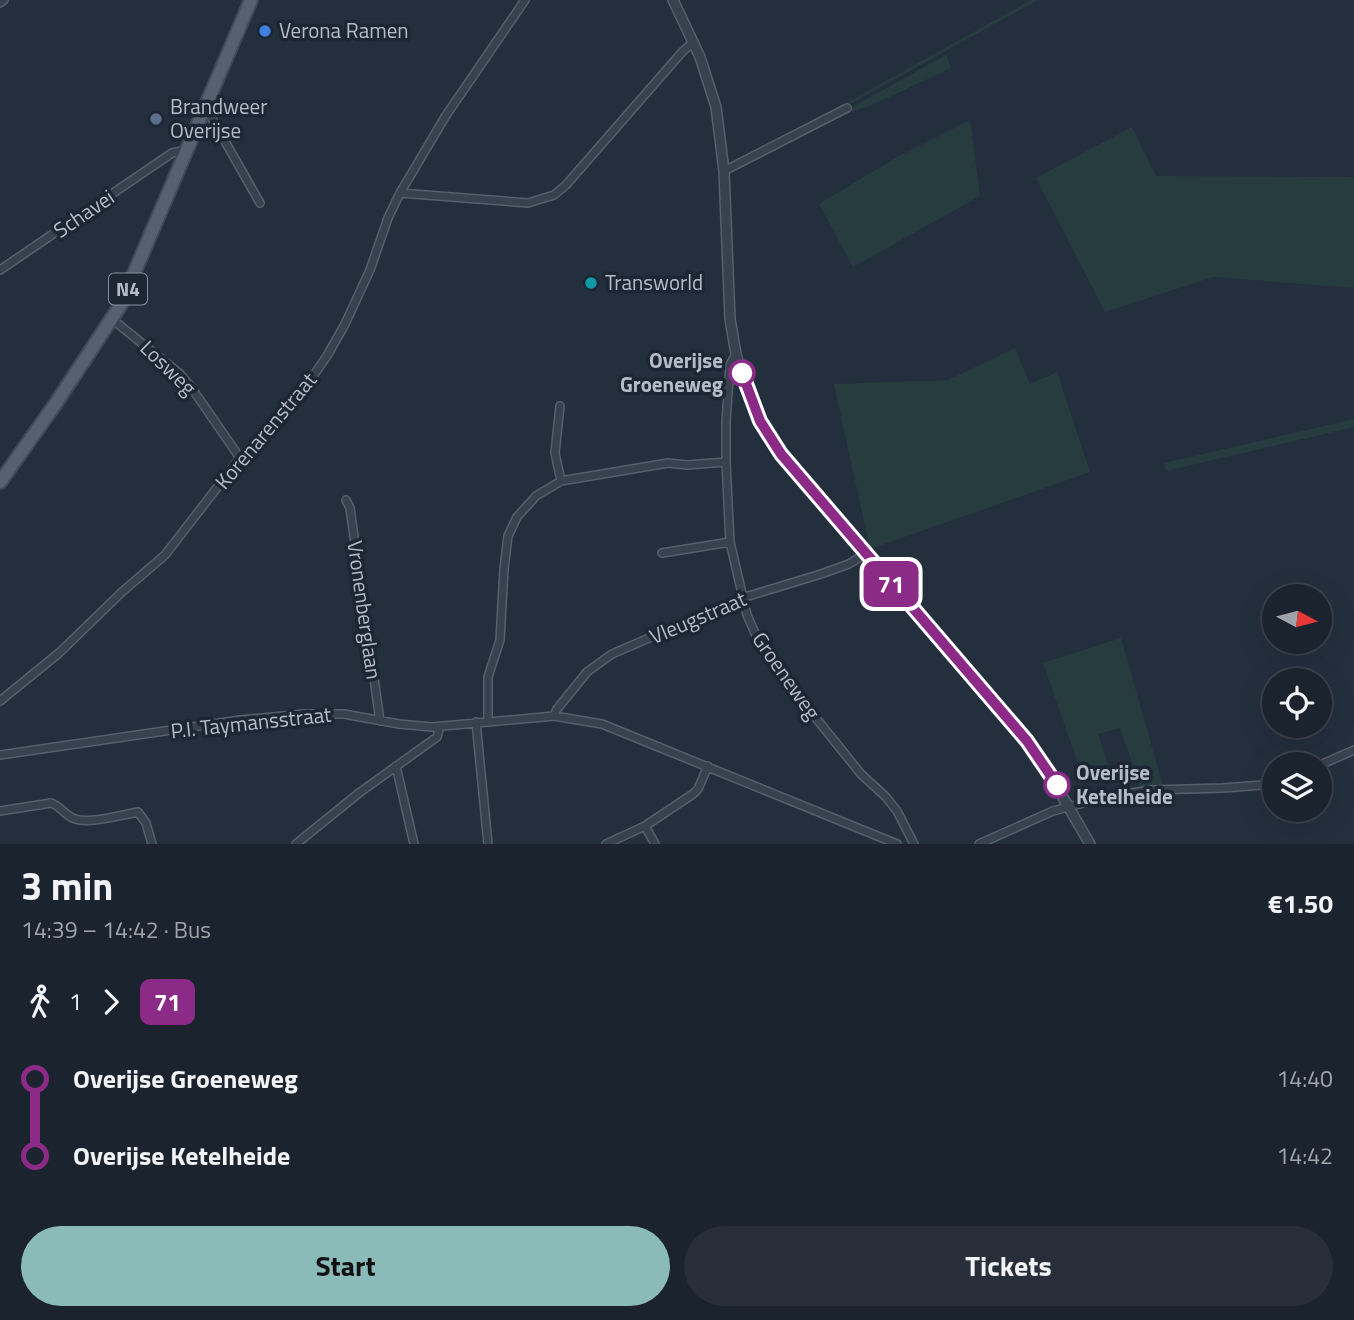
<!DOCTYPE html>
<html lang="en">
<head>
<meta charset="utf-8">
<style>
  :root { --surface:#1b232e; --page:#282f3a; --text:#f1f3f6; --muted:#a0a4aa; --line:#39404a; --accent:#8bbbb9 }
  body { margin:0; font-family:"Titillium Web",sans-serif; background:var(--page); color:var(--text); height:100vh; display:flex; flex-direction:column; font-size:26px; white-space:nowrap }
  * { box-sizing:border-box; margin:0 }
  p { font-size:23px; color:var(--muted) }
  .icon { flex:none; width:38px; height:38px; fill:none; stroke:currentColor; stroke-width:2; stroke-linecap:round; stroke-linejoin:round }
  .map { position:relative; height:844px; overflow:hidden }
  .sheet { display:flex; flex-direction:column; background:var(--surface); flex:1 }
  .sheet>* { flex:none }
  .badge { padding:0 14px; border-radius:10px; font-size:24px; line-height:46px }
  .needle { width:46px; rotate:97deg }
  .controls { position:absolute; left:1262px; top:584px; display:grid; gap:14px }
  .controls a { display:grid; place-items:center; width:70px; height:70px; border-radius:50%; background:var(--surface); box-shadow:0 7px 28px #0002,0 0 0 2px var(--line); font-size:35px }
  .map>.badge { position:absolute; translate:-50% -50%; box-shadow:0 0 0 4px #fff }
  .legs { display:flex; align-items:center; gap:10px; height:77px; padding:0 21px; font-size:23px }
  .legs p { margin-inline-start:auto }
  .summary { display:flex; align-items:center; justify-content:space-between; height:119px; padding:0 21px }
  h1 { font-size:38px; font-weight:700; line-height:52px }
  .action { display:flex; gap:14px; margin-top:auto; padding:14px 21px }
  .action a { flex:1; height:80px; border-radius:42px; background:var(--accent); color:#111; font-size:28px; font-weight:700; line-height:80px; text-align:center }
  .action a+a { background:var(--page); color:var(--text) }
  ul { padding:0 21px; list-style:none }
  li { display:flex; align-items:center; gap:24px; height:77px; font-size:26px }
  li i { display:grid; place-items:center; width:10px; height:100%; margin:0 9px; background:currentColor }
  li i::after { content:''; width:18px; height:18px; margin:-9px; border:5px solid; border-radius:50%; background:var(--surface) }
  li p { margin-inline-start:auto }
  li:first-child i { background:linear-gradient(#0000 50%,currentColor 0) }
  li:last-child i { background:linear-gradient(currentColor 50%,#0000 0) }
  .map>svg:first-child { display:block }
  .green { fill:#263c3f }
  .lines { fill:none; stroke-linecap:round; stroke-linejoin:round }
  .minor-casing { stroke:#565f6c; stroke-width:10 }
  .tertiary-casing { stroke:#565f6c; stroke-width:12 }
  .primary-casing { stroke:#414a57; stroke-width:16 }
  .minor { stroke:#38414e; stroke-width:7 }
  .tertiary { stroke:#38414e; stroke-width:9 }
  .primary { stroke:#56606e; stroke-width:12 }
  .line-1-casing { stroke:#fff; stroke-width:16 }
  .line-1 { stroke:#8c2b87; stroke-width:10 }
  .shop-dot { fill:#3f7fe0; stroke:#1d2633; stroke-width:2.5 }
  .service-dot { fill:#5c6f8a; stroke:#1d2633; stroke-width:2.5 }
  .culture-dot { fill:#0f9aa8; stroke:#1d2633; stroke-width:2.5 }
  .stop-1-dot { fill:#fff; stroke:#8c2b87; stroke-width:3.5 }
  .labels { text-anchor:middle; stroke-width:7; stroke-linejoin:round; paint-order:stroke }
  .shield { fill:#1d2633; stroke:#878f9c; stroke-width:2 }
  .shield-label { font-size:19px; font-weight:bold; fill:#b4bcc9 }
  .poi-label { font-size:21px; fill:#b4bcc9; stroke:#1d2633; text-anchor:start }
  .street-label { font-size:21px; fill:#b4bcc9; stroke:#1d2633 }
  .stop-label { font-size:21px; font-weight:bold; fill:#b4bcc9; stroke:#1d2633; text-anchor:end }
</style>
</head>
<body>
<div class="map">
<svg width="1354" height="844" viewBox="0 0 1354 844">
  <rect width="100%" height="100%" fill="#242f3e"/>
  <path class="green" d="M1031,0H1038L850,104L848,102Z
    M946,55L951,68L870,106L850,112L849,109Z
    M970,120L980,196L853,267L819,204L897,157Z
    M1132,127L1156,176L1354,177V288L1213,277L1105,312L1036,178Z
    M1015,348L1030,384L1057,372L1090,472L870,549L834,384L948,380Z
    M1354,419V427L1166,471L1164,463Z
    M1121,638L1163,786L1141,788L1120,728L1098,734L1108,764L1081,772L1043,663Z"/>
  <g class="lines">
    <g class="minor-casing">
      <path id="minor" d="M0,3L4,0
        M204,112L210,115L260,203
        M724,171L847,108
        M400,193L528,203L554,195L566,185L683,51L694,42
        M0,270L172,153L187,150
        M112,319L180,374L191,387L240,458
        M736,354L730,365L726,421V462L730,542L747,615L759,642L786,681L861,774L886,797L897,811L914,844
        M560,406L555,453L561,481
        M346,500L350,508L380,721
        M662,553L730,542
        M0,701L59,653L122,592L165,555L240,458L290,409L327,356L345,324L370,270L388,218L400,193L445,117L525,0
        M554,716L557,709L587,672L612,654L742,598L821,574L849,564L865,554
        M488,721V677L500,640L504,569L508,536L517,517L536,496L561,481L668,463L687,465L726,462
        M476,722L488,844
        M0,755L240,720L305,714H344L399,724L432,727L554,716L602,724L897,844
        M1320,765L1354,750
        M396,766L414,844
        M0,811L51,803C61,806 65,816 75,819C90,824 121,815 138,812L146,823L152,844
        M645,826L655,844
        M296,844L359,793L437,737L440,726
        M606,844L645,826L693,794L698,789L708,766
        M979,844L1053,811L1106,797L1151,790L1223,788L1274,784"/>
    </g>
    <g class="tertiary-casing">
      <path id="tertiary" d="M673,0L700,57L716,107L724,171L730,319L736,354L745,386L760,421L781,454L839,524L1037,753L1090,844"/>
    </g>
    <g class="primary-casing">
      <path id="primary" d="M0,482L54,406L120,306L251,0"/>
    </g>
    <use href="#minor" class="minor"/>
    <use href="#tertiary" class="tertiary"/>
    <use href="#primary" class="primary"/>
  </g>
  <g class="lines">
    <g class="line-1-casing">
      <path id="line-1" d="M742,373L760,421L781,454L1027,741L1057,785"/>
    </g>
    <use href="#line-1" class="line-1"/>
  </g>
  <circle class="shop-dot" cx="265" cy="31" r="7"/>
  <circle class="service-dot" cx="156" cy="119" r="7"/>
  <circle class="culture-dot" cx="591" cy="283" r="7"/>
  <g class="stop-1-dot">
    <circle cx="742" cy="373" r="12"/>
    <circle cx="1057" cy="785" r="12"/>
  </g>
  <g class="labels">
    <rect class="shield" x="109" y="273.5" width="38" height="31" rx="5"/>
    <g class="shield-label">
      <text x="128" y="296">N4</text>
    </g>
    <g class="poi-label">
      <text x="279" y="38">Verona Ramen</text>
      <text x="170" y="114">Brandweer<tspan x="170" dy="24">Overijse</tspan></text>
      <text x="605" y="290">Transworld</text>
    </g>
    <g class="street-label">
      <text transform="translate(84 214) rotate(-34)" y="7">Schavei</text>
      <text transform="translate(168 368) rotate(44)" y="7">Losweg</text>
      <text transform="translate(266 431) rotate(-50)" y="7">Korenarenstraat</text>
      <text transform="translate(364 610) rotate(82)" y="7">Vronenberglaan</text>
      <text transform="translate(698 618) rotate(-23)" y="7">Vleugstraat</text>
      <text transform="translate(786 676) rotate(55)" y="7">Groeneweg</text>
      <text transform="translate(251 723) rotate(-6)" y="7">P.I. Taymansstraat</text>
    </g>
    <g class="stop-label">
      <text x="723" y="368">Overijse<tspan x="723" dy="24">Groeneweg</tspan></text>
      <text x="1076" y="780" text-anchor="start">Overijse<tspan x="1076" dy="24">Ketelheide</tspan></text>
    </g>
  </g>
</svg>
<div class="controls">
<a><svg class="needle" viewBox="-14 -14 28 28"><path d="M0-13l5 13h-10z" fill="#e53935"/><path d="M0 13l5-13h-10z" fill="#a0a4aa"/></svg></a>
<a><svg class="icon" aria-label="locate" viewBox="0 0 24 24"><circle cx="12" cy="12" r="6"/><path d="M12 2v4M12 18v4M2 12h4M18 12h4"/></svg></a>
<a><svg class="icon" aria-label="layers" viewBox="0 0 24 24"><path d="M12 4l9 5-9 5-9-5zM3 14l9 5 9-5"/></svg></a>
</div>
<b class="badge" style="left:891px;top:584px;background:#8c2b87;color:#fff">71</b>
</div>
<section class="sheet">
<div class="summary"><div><h1>3 min</h1><p>14:39 – 14:42 · Bus</p></div><b>€1.50</b></div>
<div class="legs"><svg class="icon" aria-label="walk" viewBox="0 0 24 24"><circle cx="13" cy="4" r="2"/><path d="M13 8l-2 6 4 7M11 14l-3 7M7 12l3-4h3l4 4"/></svg>1<svg class="icon" aria-label="forward" viewBox="0 0 24 24"><path d="M9 5l7 7-7 7"/></svg><b class="badge" style="background:#8c2b87;color:#fff">71</b></div>
<ul>
<li><i style="color:#8c2b87"></i><b>Overijse Groeneweg</b><p>14:40</p></li>
<li><i style="color:#8c2b87"></i><b>Overijse Ketelheide</b><p>14:42</p></li>
</ul>
<div class="action"><a>Start</a><a>Tickets</a></div>
</section>
</body>
</html>
